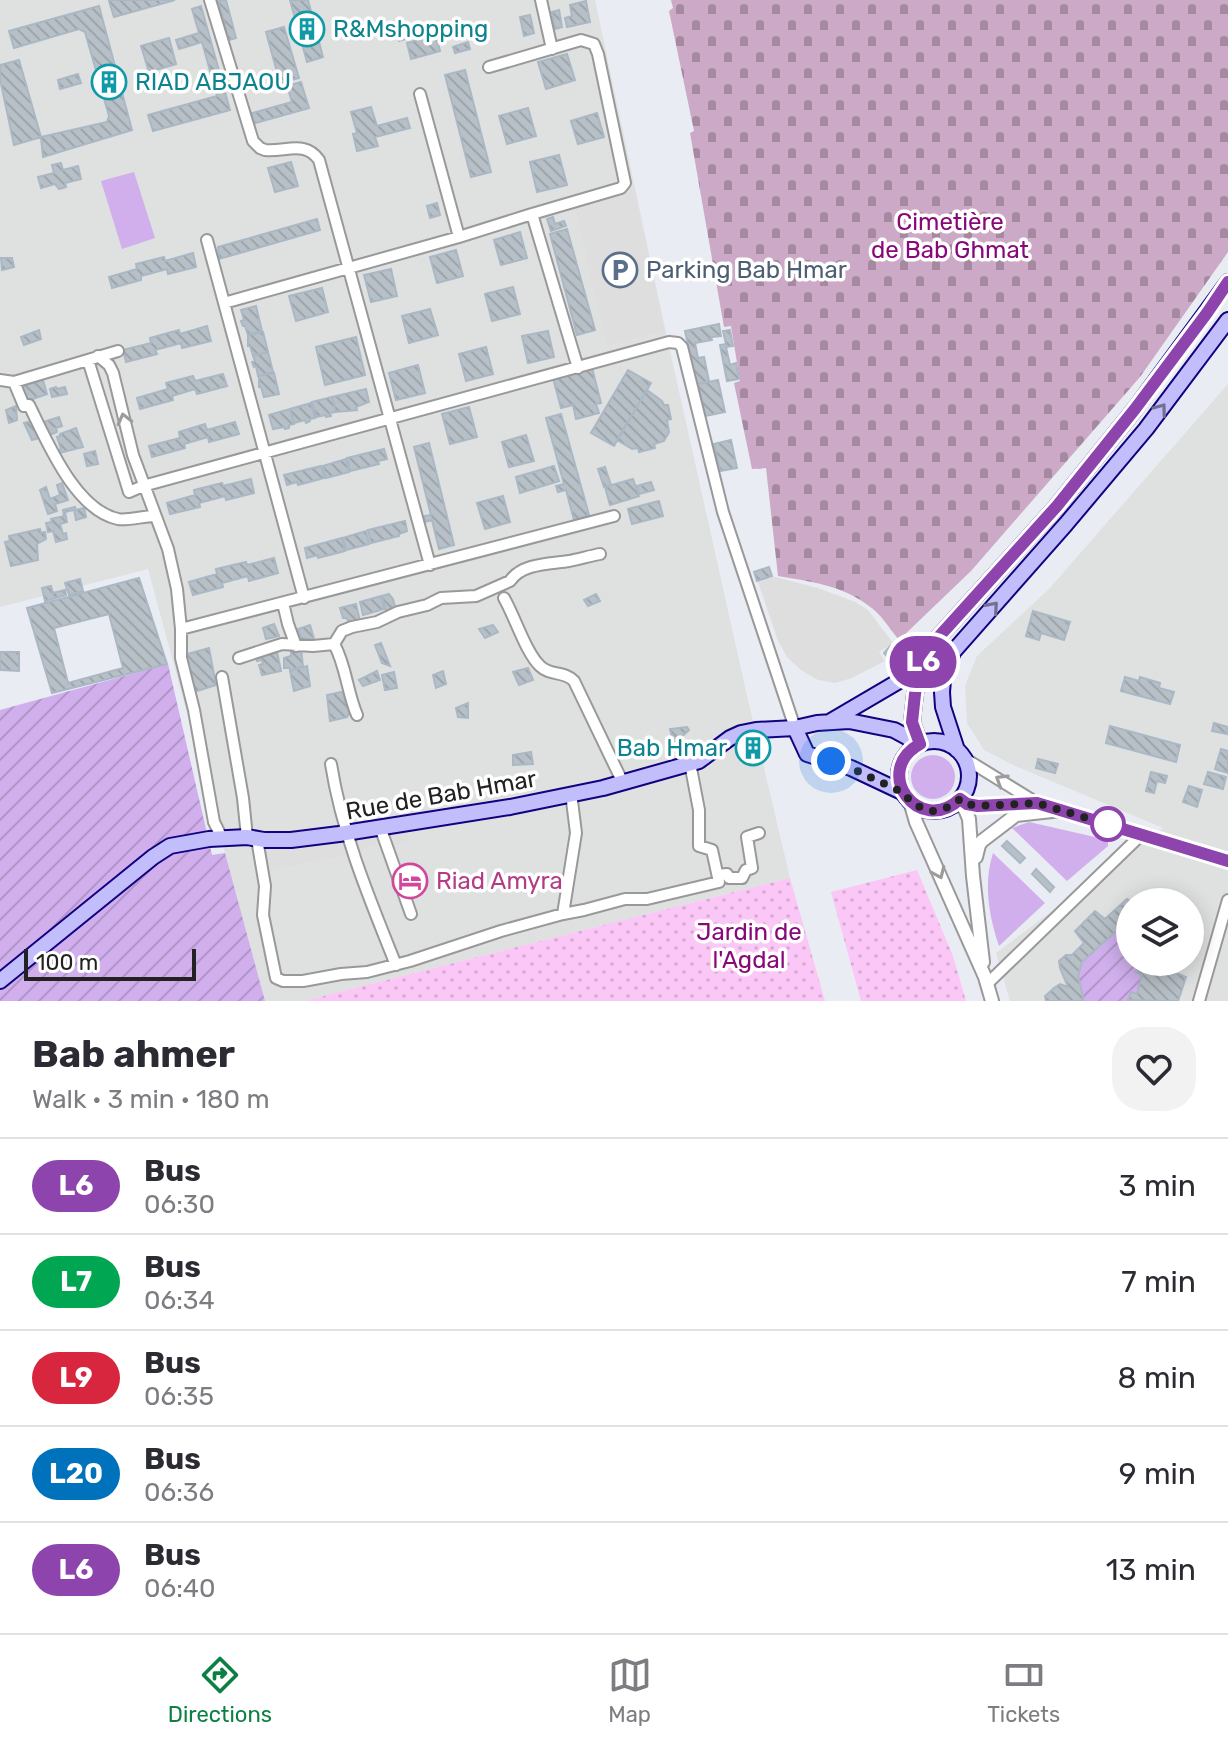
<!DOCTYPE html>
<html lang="en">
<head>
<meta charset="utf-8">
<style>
  :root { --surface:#fff; --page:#f2f2f3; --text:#2b2b33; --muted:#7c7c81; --line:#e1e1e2; --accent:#0b8043 }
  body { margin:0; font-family:Rubik,sans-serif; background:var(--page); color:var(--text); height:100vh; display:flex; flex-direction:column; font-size:30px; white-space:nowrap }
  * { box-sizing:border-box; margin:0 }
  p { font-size:26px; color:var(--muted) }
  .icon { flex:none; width:44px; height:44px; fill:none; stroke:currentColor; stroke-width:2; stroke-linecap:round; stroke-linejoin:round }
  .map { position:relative; height:1001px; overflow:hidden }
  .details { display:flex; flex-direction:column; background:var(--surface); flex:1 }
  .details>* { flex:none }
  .badge { padding:0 16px; border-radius:26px; font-size:28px; line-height:52px }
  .fabs { position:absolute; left:1116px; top:888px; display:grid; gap:16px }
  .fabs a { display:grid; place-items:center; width:88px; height:88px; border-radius:50%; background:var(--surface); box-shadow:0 4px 20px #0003; font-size:40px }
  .scale { position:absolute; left:24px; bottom:20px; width:172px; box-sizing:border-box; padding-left:8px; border:4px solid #222; border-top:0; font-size:22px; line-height:28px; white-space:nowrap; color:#222; -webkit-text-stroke:6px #fff; paint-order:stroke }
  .you { position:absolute; width:40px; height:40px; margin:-20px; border:6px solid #fff; border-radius:50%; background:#1a73e8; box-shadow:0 0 0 12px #1a73e833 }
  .map>.badge { position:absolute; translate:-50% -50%; box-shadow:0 0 0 4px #fff }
  .round { display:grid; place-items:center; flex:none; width:84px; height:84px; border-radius:32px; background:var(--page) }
  .overview { display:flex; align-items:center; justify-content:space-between; height:136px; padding:0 32px }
  h1 { font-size:38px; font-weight:700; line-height:60px }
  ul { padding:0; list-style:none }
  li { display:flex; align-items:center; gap:24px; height:96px; padding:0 32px; border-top:2px solid var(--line) }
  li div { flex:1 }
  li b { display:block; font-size:30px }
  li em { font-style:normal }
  li .badge { min-width:88px; font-weight:700; text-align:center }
  .tabs { display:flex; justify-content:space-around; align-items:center; height:112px; border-top:2px solid var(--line); background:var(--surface); font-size:22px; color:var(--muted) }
  .tabs a { display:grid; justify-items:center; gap:4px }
  .tabs .on { color:var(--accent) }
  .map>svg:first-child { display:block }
  .residential { fill:#dfe0e0; fill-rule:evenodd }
  .grass { fill:#d0afec }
  .cemetery { fill:url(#cemetery-stones) }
  .park { fill:url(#park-dots) }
  .garden { fill:url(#garden-furrows) }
  .parking { fill:#dedede }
  .building { fill:url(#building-back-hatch); stroke:#aab8c5; stroke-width:2; fill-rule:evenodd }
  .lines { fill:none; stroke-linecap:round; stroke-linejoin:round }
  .minor-casing { stroke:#999; stroke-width:14 }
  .tertiary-casing { stroke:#999; stroke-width:16 }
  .secondary-casing { stroke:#130280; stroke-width:18 }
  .minor { stroke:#fff; stroke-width:10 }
  .tertiary { stroke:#fff; stroke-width:12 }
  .secondary { stroke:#c2befb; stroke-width:14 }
  .oneway { stroke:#72708e }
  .oneway2 { stroke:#9c9c9c }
  .line-casing { stroke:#fff; stroke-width:18 }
  .line { stroke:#8e44ad; stroke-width:12 }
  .walk { stroke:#222; stroke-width:8; stroke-dasharray:0 14.4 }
  .stop-dot { fill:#fff; stroke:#8e44ad; stroke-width:4 }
  .labels { text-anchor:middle; stroke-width:7; stroke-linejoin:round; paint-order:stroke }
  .culture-label { font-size:24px; fill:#0d838f; stroke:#fff; text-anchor:start }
  .park-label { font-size:24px; fill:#870979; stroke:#fff }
  .service-label { font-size:24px; fill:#4e5e75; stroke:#fff; text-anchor:start }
  .street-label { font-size:24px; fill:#222; stroke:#fff }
  .hotel-label { font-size:24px; fill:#b23c85; stroke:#fff; text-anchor:start }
</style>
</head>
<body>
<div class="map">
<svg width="1228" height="1001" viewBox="0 0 1228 1001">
  <defs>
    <pattern id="cemetery-stones" width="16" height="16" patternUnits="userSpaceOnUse" patternTransform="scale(2)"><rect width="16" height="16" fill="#cca9c6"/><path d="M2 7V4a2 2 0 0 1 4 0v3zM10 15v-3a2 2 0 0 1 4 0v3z" fill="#a589a0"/></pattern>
    <pattern id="park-dots" width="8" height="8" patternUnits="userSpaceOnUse" patternTransform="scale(2)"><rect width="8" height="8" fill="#fbc7f6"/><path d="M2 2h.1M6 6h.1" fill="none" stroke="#d7abd3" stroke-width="1.8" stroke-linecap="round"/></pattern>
    <pattern id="garden-furrows" width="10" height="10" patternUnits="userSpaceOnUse" patternTransform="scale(2)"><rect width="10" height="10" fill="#d0afec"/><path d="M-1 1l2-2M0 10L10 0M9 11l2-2" fill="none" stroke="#b296ca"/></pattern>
    <pattern id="building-back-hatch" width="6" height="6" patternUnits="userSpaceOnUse" patternTransform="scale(2)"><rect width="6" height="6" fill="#b8c0c7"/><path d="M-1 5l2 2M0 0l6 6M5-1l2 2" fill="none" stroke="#9ea5ab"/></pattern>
  </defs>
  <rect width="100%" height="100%" fill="#e9ecf2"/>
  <path class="residential" d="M0,0H595L666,333L748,700L790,878L304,1001H265L148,569L0,607Z
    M1228,384V1001H1010L996,953L1163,828L1013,765L984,750L967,723L965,686L977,656L1049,589ZM1130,902H1190V962H1130Z"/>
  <path class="grass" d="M134,172L155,238L122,249L101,181Z
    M911 777a22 22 0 1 1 44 0a22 22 0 1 1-44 0Z
    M1029,822L1108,840V846L1067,881L1012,828Z
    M993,853L1045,903L999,946C989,916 983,884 993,853Z"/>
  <path class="cemetery" d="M671,0H1228V252L1140,377L971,571L899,640C890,629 881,614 869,606C844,586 809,581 778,576L766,468L752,469L734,383L740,381L731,326L724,327L690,133L694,131L669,11L673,8Z"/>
  <path class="park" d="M917,870L953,956L966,1001H861L831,892Z
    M790,878L825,1001H304Z"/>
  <path class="garden" d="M168,664L212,855L225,853L265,1001H0V710Z
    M1115,932L1130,936V962H1146V965L1139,963L1142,975L1137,994L1131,992L1130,1001H1084L1078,976L1082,962Z"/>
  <path class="parking" d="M634,190L665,331L607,346L575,209Z
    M775,577L818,588L855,602L868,610L893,643L879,652L885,661L852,678L835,683L818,680L801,670L787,657L778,641L758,582Z
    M407,831L409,841L387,849L377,845L354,851L351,854L260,872L254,853Z"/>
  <path class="building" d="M111,0H175L114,17L109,1Z
    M226,0L236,38L229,40L218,1Z
    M290,0H308L323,57L307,62Z
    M586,1L590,22L567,27L565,18L572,16L570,5Z
    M99,6L132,130L43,157L41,137L107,122L109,116L85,32L79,29L14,48L9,31Z
    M201,6L230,110L153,131L148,115L217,96L202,42L179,49L176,40L199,33L192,9Z
    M559,10L562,27L555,29L552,12Z
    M530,15L534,33L524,36L520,17Z
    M416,23L419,35L399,41L396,29Z
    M284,27L299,78L280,83L266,32Z
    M436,35L440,51L411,59L407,43Z
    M169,38L176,64L149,72L141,46Z
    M468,42L470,49L455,53L453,47Z
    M567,54L575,80L546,89L538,62Z
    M19,60L41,137L14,145L0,79V65Z
    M465,70L491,172L471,177L445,75Z
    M78,74L81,83L60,89L58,80Z
    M301,82L309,108L252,124L249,114L292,102L287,86Z
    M371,107L377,126L407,118L410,128L375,137L378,146L357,151L353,134L357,133L351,112Z
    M528,108L536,136L507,144L499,116Z
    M597,113L604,137L578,144L571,121Z
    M559,155L567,185L537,192L530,162Z
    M291,162L298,186L275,192L268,168Z
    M61,163L63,170L78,166L81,179L65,183L66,187L59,189L55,184L41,188L38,177L54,173L52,165Z
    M437,203L440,215L430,218L427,206Z
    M553,217L555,224L564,221L566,226L551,231L547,219Z
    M317,219L320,230L219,259L218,247Z
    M567,229L595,330L577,335L550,234Z
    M520,232L527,258L501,265L494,240Z
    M456,250L463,276L437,283L430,257Z
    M193,253L196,267L168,274L167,269L141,276V280L112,288L109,277L137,269L136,264L164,257L165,261Z
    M1,258H12L14,267L2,270Z
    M391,269L397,296L371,302L364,275Z
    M513,287L520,314L492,321L485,294Z
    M322,288L328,312L296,321L289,296Z
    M256,306L262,331L248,335L245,326H243L241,321L244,320L241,310Z
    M430,309L438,335L409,343L402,316Z
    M719,324L721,336L711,337L712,340L695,343L698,358L704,357L709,381L697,384L685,331Z
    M207,326L211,341L182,348L181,343L155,350L157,354L126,362L123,350L151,343L150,338L179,330L180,334Z
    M39,330L41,339L24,345L21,337Z
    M730,330L733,346L726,347L730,365L736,363L739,379L727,381L720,345L726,344L723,331Z
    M548,331L554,357L528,363L522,336Z
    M263,332L268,352L253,355L250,346H248V335Z
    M356,337L365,375L325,385L316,347Z
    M486,347L493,374L466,381L459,354Z
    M268,352L273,372L258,376L256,366L254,367L252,362L255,361L253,356Z
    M418,365L425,393L396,400L389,373Z
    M592,368L601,403L596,404L599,413L576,419L573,405L561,408L553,378Z
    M628,370L651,383L614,446L591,433Z
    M274,373L279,394L264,397L261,387H259V376Z
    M223,374L227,386L197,394L195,389L172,396L173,400L140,409L137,398L168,389L166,383L193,376L195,381Z
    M43,380L47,394L24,402L18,387Z
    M718,380L725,412L705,416L698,384Z
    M56,387L57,389L65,387L67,394L52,397L50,389Z
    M366,389L369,402L356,407L357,410L336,412L332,397Z
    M647,390L662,401L664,405H668L671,419L667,420L669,432L664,441L654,444L655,448L639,452L638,448L632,449L617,440Z
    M332,397L336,412L330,413L331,416L326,417V415L316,417L312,402Z
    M311,403L315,418L310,419V421L306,423L305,420L294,423L290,409Z
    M16,406L17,420L9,423L6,410Z
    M469,407L477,437L450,444L442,414Z
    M290,409L294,424L289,425V428L285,429L284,427L273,429L269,415Z
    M561,414L589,515L574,520L566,490L558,492L556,486L564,484L546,418Z
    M59,417L62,426L56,428L57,432L47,436L40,423Z
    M32,421L39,438L32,440L24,423Z
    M235,422L239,434L209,442L208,437L184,444L185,448L152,457L149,446L180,438L179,432L205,424L207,430Z
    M76,428L83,447L59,453L58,451L61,449L57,437L60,436V434Z
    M526,435L534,461L509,467L502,442Z
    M731,440L737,468L720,471L714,444Z
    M429,443L454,545L439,549L432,520L425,522L424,516L431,515L414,447Z
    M384,449L387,459L378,461L379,464L350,471L347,458Z
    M95,451L98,464L87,466L84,454Z
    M346,459L349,472L326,478L323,466Z
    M321,466L324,478L298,485L297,482L287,485L284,475Z
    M554,466L559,481L520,493L516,477Z
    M605,467L611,485L604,487L598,469Z
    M251,479L254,493L226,500L225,496L199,503L200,507L170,514L167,503L195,495L194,490L222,483L223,486Z
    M633,479L639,496L610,505L605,487Z
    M651,482L654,490L639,494L637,486Z
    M62,483L68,500L55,504L57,511L48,514L40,490L46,487L50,499L60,495L57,485Z
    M503,496L510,522L485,529L477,503Z
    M659,501L663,516L632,524L628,509Z
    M75,507L76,510L84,508L86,517L76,520L74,510L65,512L67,522L60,524L63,534L66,533L67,539L56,542L53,531L48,532L46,523L52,522L51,519L64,516L63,510Z
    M405,521L407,531L399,534V536L371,543L368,530Z
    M40,529L41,533L45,532L46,539L37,544L38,560L11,566L5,542L10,541L9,536Z
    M366,531L369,544L346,550L343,538Z
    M342,538L345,551L318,558V555L307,558L305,548Z
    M274,558L278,573L249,581L248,576L222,583L223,587L193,595L189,582L217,574L216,569L246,562L247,565Z
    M769,567L772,576L757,581L754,572Z
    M139,578L167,664L52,693L27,608ZM109,614L123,668L68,683L54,628Z
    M80,579L83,591L69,595L65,583Z
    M51,586L53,593L65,590L66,595L45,601L42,588Z
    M389,594L393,599L395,607L386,611L382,596Z
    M596,594L600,601L588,606L584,600Z
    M381,596L384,609L363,615L360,602Z
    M356,604L360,621L351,623L346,618H343L340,608Z
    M1033,611L1070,622L1064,640L1041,633L1039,640L1026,636Z
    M274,624L279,636L266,639L263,628Z
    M310,625L315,642H303L298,629Z
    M493,625L498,632L485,638L479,629Z
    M381,643L390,666L382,663L375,645Z
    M896,645L899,650L888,658L884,653L890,646L891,648Z
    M276,647L281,671L262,675L259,665L263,664L262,660L257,661L255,654Z
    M209,648L216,685L194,692L184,655Z
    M291,649H301L303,666L290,671V668H284V658L291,656Z
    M0,652H19V671L0,670Z
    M307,666L310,686L294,691L290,671Z
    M528,668L533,680L519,685L513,672Z
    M377,671L380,680L363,686L359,680Z
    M443,671L446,684L436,688L433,675Z
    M394,672L397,688L385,690L382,675Z
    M1125,677L1139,681L1140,677L1160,683L1159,688L1174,692L1170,704L1121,691Z
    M341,692L344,693L345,702L347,701L349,714L347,717L330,721L327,695Z
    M468,703V718L458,717L456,708Z
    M1214,723L1228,727L1227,734L1212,731Z
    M1110,726L1180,745L1176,762L1106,743Z
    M687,727L689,730L677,741H673L670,729Z
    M757,734L763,758L750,761L744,737Z
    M1221,749L1228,751V773L1215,769Z
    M531,752L533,764L513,765V755Z
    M1038,759L1058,764L1055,773L1036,768Z
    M1151,772L1167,776L1165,783L1157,781L1154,793L1146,791Z
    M1208,772L1226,777L1223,789L1204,784Z
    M1189,786L1202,790L1197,807L1183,802Z
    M1007,841L1025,858L1020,863L1002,846Z
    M1036,869L1054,887L1050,892L1032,874Z
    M1127,899L1132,902H1130V936L1115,932L1082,962L1078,976L1084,1001H1046L1045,996L1054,988L1060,984L1068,987L1060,968L1059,961L1066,955H1072L1084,943L1075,931L1095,911L1105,919Z
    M1146,962H1179L1176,973L1186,977L1178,1001L1128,1000L1131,992L1137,994L1142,975L1136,972L1139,963L1146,965Z"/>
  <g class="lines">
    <g class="minor-casing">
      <path id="minor" d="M210,0L253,141L260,148L265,150C286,152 305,140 319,160L430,565
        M541,0L552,49
        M489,67L581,40L594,44L598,54L625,183L621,188L532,214
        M420,94L459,237
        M207,240L304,598
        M224,303L459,237L532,214L578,368
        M98,356L109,365L113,373L133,455L168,549L177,589L181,629V658L194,710L214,822L222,838
        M88,360L129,492L143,486L669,342L678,343L682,347L723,512L795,728
        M0,380L14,382L118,351
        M14,382L24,406L29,405C47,441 75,510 118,519C126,521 144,516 154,516
        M504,598C515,617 526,653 540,666C550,676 565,671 574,681L623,783
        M283,603L288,624L296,646
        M181,629L614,516
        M334,644C346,665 347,692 357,715
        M239,658L282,644L313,646L334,644L342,631L352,627L377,622L398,612L427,605L441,598L476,596L510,581C522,563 550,564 569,561C579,559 590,556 600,554
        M222,677L243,798L247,837
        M964,758L1037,803L1228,861
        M331,764C342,834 370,900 396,965
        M960,799C978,811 1014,804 1035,803
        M380,827L411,914
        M257,839L265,886L263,915L276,978L283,981H303L341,974L367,972L410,961L501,931L563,914L584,910L625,899H647L719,882L712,850L699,846V810L690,763
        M718,875L727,874L729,878H742L746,870L752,868L747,837L759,833
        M563,914L576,833L571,793
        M987,984L1141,835
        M1199,1001L1228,900"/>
    </g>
    <g class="tertiary-casing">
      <path id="tertiary" d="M910,801L916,822L985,977L992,1001
        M957,802L965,809L969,819L973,876L983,962
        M976,857L979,845L982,841L1016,815L1061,810"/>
    </g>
    <g class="secondary-casing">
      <path id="secondary" d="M831,721L906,677L920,662
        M795,728L807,754L851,768L904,793
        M899 776a35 35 0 1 1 70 0a35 35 0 1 1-70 0Z
        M920,744L912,722L915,694L919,673L935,641L1057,506L1135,409L1228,282
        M957,750L943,707L942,692L943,680L953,652L1066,524L1146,429L1228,320
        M0,981L153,857L170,846L209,839L247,837L264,840H291L339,834L510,807L603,788L699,761L730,738L741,733L756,730L795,728L817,723L849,721L894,730L907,737L917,746"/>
    </g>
    <use href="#minor" class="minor"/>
    <use href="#tertiary" class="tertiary"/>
    <use href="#secondary" class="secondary"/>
  </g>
  <defs><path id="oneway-chevron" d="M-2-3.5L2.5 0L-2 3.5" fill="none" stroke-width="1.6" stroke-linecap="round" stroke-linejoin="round" transform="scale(2)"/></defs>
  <g class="oneway">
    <use href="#oneway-chevron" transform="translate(1161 409) rotate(-53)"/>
    <use href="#oneway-chevron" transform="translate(993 607) rotate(-49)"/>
  </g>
  <g class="oneway2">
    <use href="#oneway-chevron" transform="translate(124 419) rotate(-104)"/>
    <use href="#oneway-chevron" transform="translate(1001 780) rotate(-148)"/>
    <use href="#oneway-chevron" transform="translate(939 873) rotate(66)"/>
  </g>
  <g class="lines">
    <g class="line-casing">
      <path id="line" d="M1228,282L1207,313L1135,409L1057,506L935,641L919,673L915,694L912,722L920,744C871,771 919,837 960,799L967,804L978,806L1037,803L1228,861"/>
    </g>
    <use href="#line" class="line"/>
    <path class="walk" d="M831,761L851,768L904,793L910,801L923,809L933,811L943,809L953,805L960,799L967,804L978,806L1037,803L1113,826L1108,824"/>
  </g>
  <defs>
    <g id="building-ring" transform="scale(1.8)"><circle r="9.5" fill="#fff" stroke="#0f9aa8" stroke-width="1.5"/><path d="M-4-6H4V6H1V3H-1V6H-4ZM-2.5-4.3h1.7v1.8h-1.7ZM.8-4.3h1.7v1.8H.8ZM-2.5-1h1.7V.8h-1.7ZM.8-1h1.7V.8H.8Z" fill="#0f9aa8"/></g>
    <g id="parking-ring" transform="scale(1.8)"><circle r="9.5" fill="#fff" stroke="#5c6f8a" stroke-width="1.5"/><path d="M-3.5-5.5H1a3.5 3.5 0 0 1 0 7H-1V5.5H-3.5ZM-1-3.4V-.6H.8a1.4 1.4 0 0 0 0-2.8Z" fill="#5c6f8a"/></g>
    <g id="hotel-ring" transform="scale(1.8)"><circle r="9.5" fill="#fff" stroke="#d1479c" stroke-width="1.5"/><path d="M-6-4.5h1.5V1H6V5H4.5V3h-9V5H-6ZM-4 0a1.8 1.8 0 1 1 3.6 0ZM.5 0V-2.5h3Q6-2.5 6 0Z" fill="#d1479c"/></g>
  </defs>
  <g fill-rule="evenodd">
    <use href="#building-ring" x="307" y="29"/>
    <use href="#building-ring" x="109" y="82"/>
    <use href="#parking-ring" x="620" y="270"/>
    <use href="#building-ring" x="753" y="748"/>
    <use href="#hotel-ring" x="410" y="881"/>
  </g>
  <circle class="stop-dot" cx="1108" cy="824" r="16"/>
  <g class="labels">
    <g class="culture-label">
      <text x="333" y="37">R&amp;Mshopping</text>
      <text x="135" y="90">RIAD ABJAOU</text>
      <text x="727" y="756" text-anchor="end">Bab Hmar</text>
    </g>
    <g class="park-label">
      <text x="950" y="230">Cimetière<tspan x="950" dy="28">de Bab Ghmat</tspan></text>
      <text x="749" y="940">Jardin de<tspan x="749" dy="28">l'Agdal</tspan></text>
    </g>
    <g class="service-label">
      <text x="646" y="278">Parking Bab Hmar</text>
    </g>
    <g class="street-label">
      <text transform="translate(441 795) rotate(-10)" y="8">Rue de Bab Hmar</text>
    </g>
    <g class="hotel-label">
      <text x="436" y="889">Riad Amyra</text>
    </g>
  </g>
</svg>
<div class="fabs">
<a><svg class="icon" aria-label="layers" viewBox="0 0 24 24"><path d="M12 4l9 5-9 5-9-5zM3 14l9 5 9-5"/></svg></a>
</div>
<div class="scale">100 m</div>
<div class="you" style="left:831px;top:761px"></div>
<b class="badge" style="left:923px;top:662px;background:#8e44ad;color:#fff">L6</b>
</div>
<section class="details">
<div class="overview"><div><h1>Bab ahmer</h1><p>Walk · 3 min · 180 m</p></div><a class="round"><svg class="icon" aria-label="heart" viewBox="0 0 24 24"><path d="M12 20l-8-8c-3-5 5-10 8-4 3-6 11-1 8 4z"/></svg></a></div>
<ul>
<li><span class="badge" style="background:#8e44ad;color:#fff">L6</span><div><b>Bus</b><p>06:30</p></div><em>3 min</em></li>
<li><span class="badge" style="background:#00a651;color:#fff">L7</span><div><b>Bus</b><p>06:34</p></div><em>7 min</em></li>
<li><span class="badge" style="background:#d7263d;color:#fff">L9</span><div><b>Bus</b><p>06:35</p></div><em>8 min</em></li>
<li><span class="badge" style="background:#0072bc;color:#fff">L20</span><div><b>Bus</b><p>06:36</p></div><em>9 min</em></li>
<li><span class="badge" style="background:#8e44ad;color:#fff">L6</span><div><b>Bus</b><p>06:40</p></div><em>13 min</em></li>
</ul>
</section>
<nav class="tabs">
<a class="on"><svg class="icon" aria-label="directions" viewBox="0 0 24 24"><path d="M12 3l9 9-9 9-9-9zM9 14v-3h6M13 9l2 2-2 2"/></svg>Directions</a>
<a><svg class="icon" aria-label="map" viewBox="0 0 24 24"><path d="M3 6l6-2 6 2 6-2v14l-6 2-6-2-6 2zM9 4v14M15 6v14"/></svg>Map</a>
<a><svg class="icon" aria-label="tickets" viewBox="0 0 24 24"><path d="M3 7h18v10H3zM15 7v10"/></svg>Tickets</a>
</nav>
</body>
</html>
